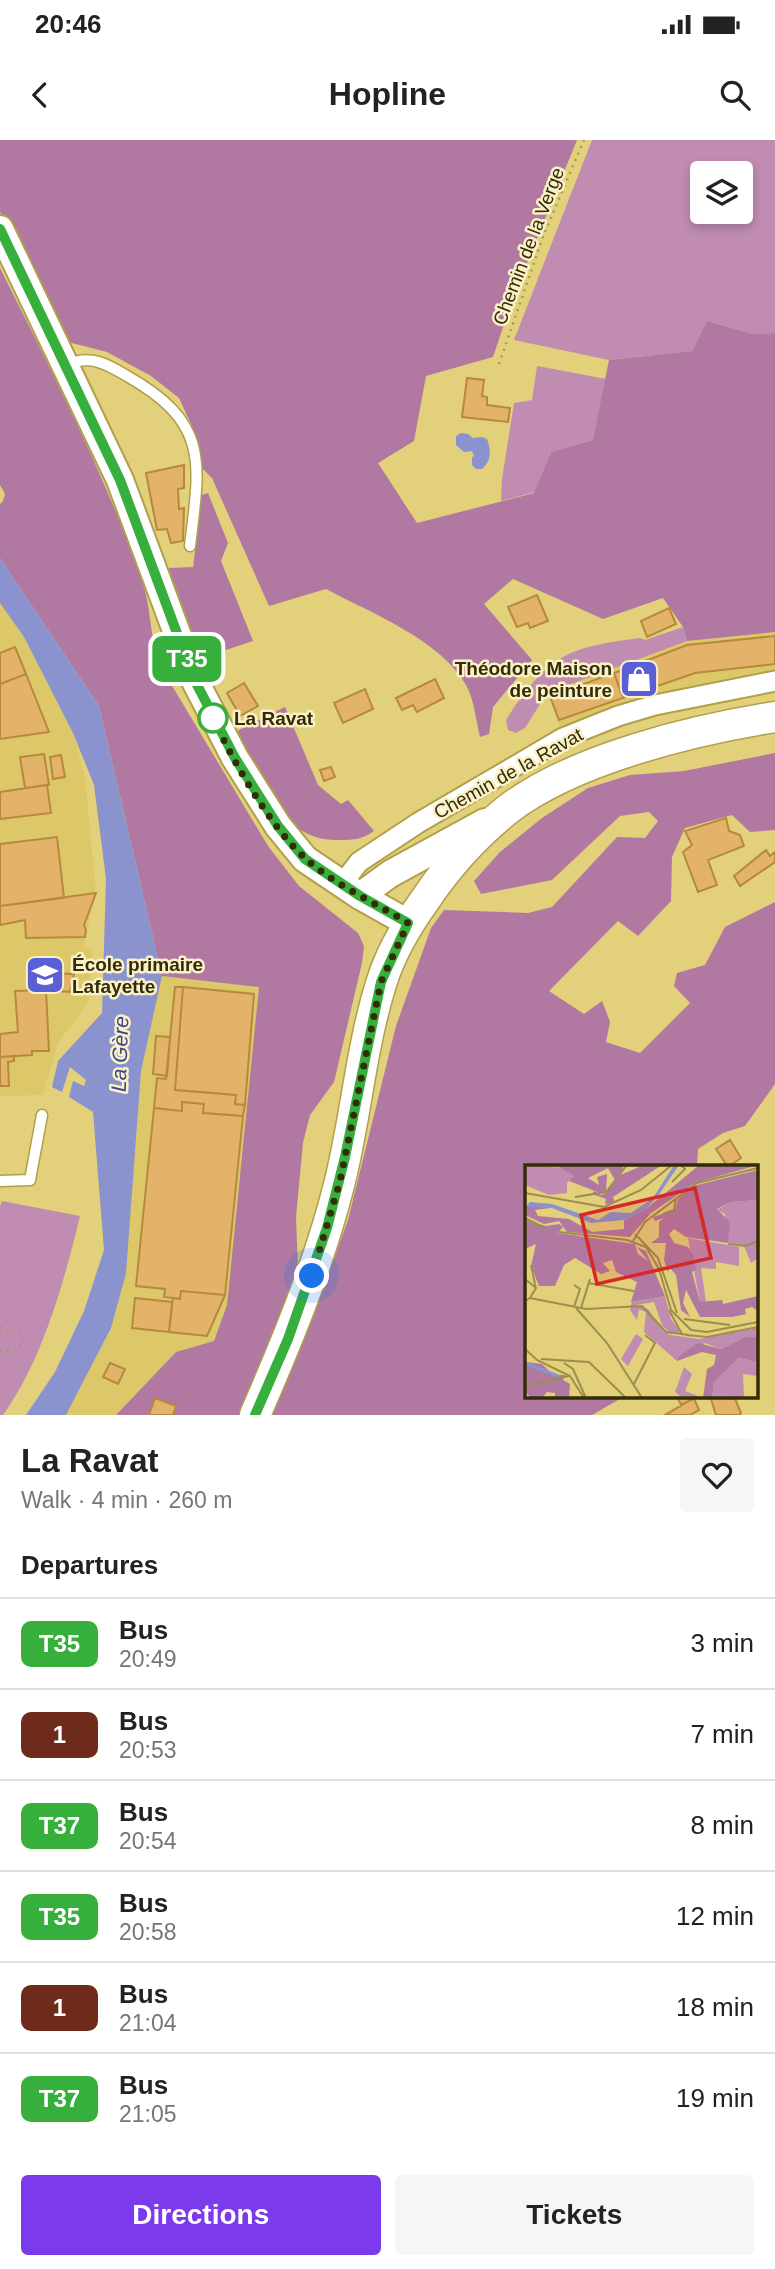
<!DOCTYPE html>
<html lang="en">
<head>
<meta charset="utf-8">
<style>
  :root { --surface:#fff; --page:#f6f6f6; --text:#222; --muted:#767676; --line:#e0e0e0; --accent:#7c3aed }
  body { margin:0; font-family:Arial,sans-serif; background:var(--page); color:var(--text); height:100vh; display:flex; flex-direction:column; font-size:26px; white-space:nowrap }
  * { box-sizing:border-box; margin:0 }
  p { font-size:23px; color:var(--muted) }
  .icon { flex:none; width:38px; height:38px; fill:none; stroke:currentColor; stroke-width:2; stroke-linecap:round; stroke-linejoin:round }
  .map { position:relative; height:1275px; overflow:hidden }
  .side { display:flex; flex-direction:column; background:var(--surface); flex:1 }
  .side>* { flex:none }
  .badge { padding:0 14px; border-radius:10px; font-size:24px; line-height:46px }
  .controls { position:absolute; left:690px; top:21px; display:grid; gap:14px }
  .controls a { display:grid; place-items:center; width:63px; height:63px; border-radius:7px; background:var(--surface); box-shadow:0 4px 10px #0003; font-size:35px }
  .you { position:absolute; width:35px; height:35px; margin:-18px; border:5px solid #fff; border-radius:50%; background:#1a73e8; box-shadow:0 0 0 10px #1a73e833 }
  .map>.badge { position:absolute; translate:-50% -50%; box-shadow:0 0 0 4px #fff }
  h2 { padding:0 21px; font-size:26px; line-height:63px }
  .round { display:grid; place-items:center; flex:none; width:74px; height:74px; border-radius:7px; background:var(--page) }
  .head { display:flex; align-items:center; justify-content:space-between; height:119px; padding:0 21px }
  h1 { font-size:33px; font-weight:600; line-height:52px }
  .cta { display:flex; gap:14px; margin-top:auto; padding:14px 21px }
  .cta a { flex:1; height:80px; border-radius:7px; background:var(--accent); color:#fff; font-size:28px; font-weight:600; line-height:80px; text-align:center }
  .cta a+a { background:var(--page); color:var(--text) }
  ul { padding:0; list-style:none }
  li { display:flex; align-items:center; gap:21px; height:91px; padding:0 21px; border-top:2px solid var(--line) }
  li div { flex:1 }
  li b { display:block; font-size:26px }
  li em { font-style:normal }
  li .badge { min-width:77px; font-weight:700; text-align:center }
  .status { display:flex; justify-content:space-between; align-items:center; height:49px; padding:0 35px; background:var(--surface); direction:ltr }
  .status svg { height:19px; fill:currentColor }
  header { display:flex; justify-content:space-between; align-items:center; height:91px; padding:0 21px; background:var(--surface); font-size:32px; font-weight:600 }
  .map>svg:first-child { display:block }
  .built { fill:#dcc869 }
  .green { fill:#c08cb1; fill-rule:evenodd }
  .forest { fill:#b179a1 }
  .water { fill:#8a93ce }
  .building { fill:#e3b369; stroke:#b6893d; stroke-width:2 }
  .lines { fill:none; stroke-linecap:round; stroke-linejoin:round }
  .lane-casing { stroke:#b19f4a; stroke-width:13 }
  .street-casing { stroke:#b19f4a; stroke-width:23 }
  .secondary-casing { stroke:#b19f4a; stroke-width:30 }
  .primary-casing { stroke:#b19f4a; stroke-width:33 }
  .path { stroke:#a99b55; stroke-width:2.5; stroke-dasharray:2 5; stroke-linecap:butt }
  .lane { stroke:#fff; stroke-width:10 }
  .street { stroke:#fff; stroke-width:19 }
  .secondary { stroke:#fff; stroke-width:26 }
  .primary { stroke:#fff; stroke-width:30 }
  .line-casing { stroke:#fff; stroke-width:16 }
  .line { stroke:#36af3d; stroke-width:10 }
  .walk { stroke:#332c07; stroke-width:7; stroke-dasharray:0 12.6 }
  .stop-dot { fill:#fff; stroke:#36af3d; stroke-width:3.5 }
  .labels { text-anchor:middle; stroke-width:5; stroke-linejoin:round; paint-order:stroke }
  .street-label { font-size:19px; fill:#332c07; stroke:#faf1c8 }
  .poi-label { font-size:19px; font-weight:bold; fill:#332c07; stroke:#faf1c8; text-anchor:end }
  .stop-label { font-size:19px; font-weight:bold; fill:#332c07; stroke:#faf1c8; text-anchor:start }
  .water-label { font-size:21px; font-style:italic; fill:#3e438b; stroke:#faf1c8 }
  .inset-river { fill:none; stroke:#8a93ce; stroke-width:3.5 }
  .inset-road { fill:none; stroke:#9c8e4d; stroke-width:2 }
  .view { fill:#d62828; fill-opacity:0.15; stroke:#d62828; stroke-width:3.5 }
  .inset-edge { fill:none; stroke:#332c07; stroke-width:3.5 }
</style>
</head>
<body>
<div class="status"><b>20:46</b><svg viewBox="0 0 49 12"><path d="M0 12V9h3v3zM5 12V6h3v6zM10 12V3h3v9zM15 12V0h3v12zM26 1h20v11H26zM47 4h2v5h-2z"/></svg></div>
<header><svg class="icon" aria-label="back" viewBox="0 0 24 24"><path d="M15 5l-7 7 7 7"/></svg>Hopline<svg class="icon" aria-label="search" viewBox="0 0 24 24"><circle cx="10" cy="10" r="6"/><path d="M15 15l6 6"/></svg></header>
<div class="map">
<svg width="775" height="1275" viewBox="0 0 775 1275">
  <rect width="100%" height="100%" fill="#e2d07b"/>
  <path class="built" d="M0,463L24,497L73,593L85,636L96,753L83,807L92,809L89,861L58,903L43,955L0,956Z
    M775,492V533L562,592L547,553L687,501Z
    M162,836L259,846L227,1165L214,1201L176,1212L116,1275H66L111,1188L141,931Z"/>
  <path class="green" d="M592,0H775V193L753,194L707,181L692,211L609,220L514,200ZM702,33H740V72H702Z
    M537,226L606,239L593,300L551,312L535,352L501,361L502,339L514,263L532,260Z
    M683,487L687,501L547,553L525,588L516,593L508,590L506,580C521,556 540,529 565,516C585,505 618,501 640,498L645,500Z
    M2,1061L80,1076C64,1142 43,1219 3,1275H0V1066Z"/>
  <path class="forest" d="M0,0H577L514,155L493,217L426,236L414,301L378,323L417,383L534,353L551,312L593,300L609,220L692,211L707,181L753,194L775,193V492L687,501L683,487L663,458L603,479L513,439L484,464L532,520L493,567L489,594L480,597C476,581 474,559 466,545C441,500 371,473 326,449L269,466L212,338L202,328L196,295L179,258L151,236L107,212L68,202L0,72Z
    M0,128C51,230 104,332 142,440C151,467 150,497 159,524L268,706L299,746L358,793L364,806L362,823L334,942L310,975L303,1003L296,1077L298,1129L239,1275H116L176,1212L214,1201L227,1165L259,847L162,836L99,566L0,418V364L3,361L5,354L0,345Z
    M208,353L228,403L221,421L253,501L202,518L181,466L169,428L193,427L202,355Z
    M285,567L318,645L341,664L348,660L374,691C361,700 353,700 338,700C280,703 259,633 237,591Z
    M775,613V690L750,692L732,675L685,688L672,717L671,761L638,796L618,781L549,851L584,874L602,861L610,882L606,902L640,913L690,863L674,846L677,833L705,825L725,787L775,762V944L745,986L723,993L698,1009L697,1026L526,1027V1256H625L592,1275H269L323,1149L348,1080L396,886L431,788L444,770L528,773L552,767L617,697L645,698L658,681L649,672L620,676L552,740L481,754L474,741L500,712L542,678L588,648L630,635L684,631Z"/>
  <path class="water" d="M461,293L468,294L473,298L482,297L487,299C491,310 492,320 482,329H476L472,325V317L474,316L472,311L464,312L456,305V296Z
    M0,418L99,566L162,836L141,931L126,1133L111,1188L66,1275H26L55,1232L84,1171L104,1110L93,972L69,957L73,941L84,946L86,940L70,927L62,952L52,947L58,921L102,873L106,739L94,645L73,593L24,497L0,463Z"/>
  <path class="building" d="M467,238L484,240L482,256L487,257V265L510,268L508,282L462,277Z
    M184,325V348L178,349L179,369L184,368L183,401L171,403L167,389L157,390L146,333Z
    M537,455L548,481L530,488L528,483L517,487L508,467Z
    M669,468L676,484L647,497L641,481Z
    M775,496V524L695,533L623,558L614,533L687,505Z
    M15,507L26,534L0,544V513Z
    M614,533L623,558L559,580L550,556Z
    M26,534L49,592L0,599V544Z
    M435,539L444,558L417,572L413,565L402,570L396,558Z
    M244,543L258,566L240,576L227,553Z
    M365,549L373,569L343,583L334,563Z
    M44,614L49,645L25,648L20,617Z
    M61,615L65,637L53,639L50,617Z
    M331,627L335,637L324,641L320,630Z
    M47,645L51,673L0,679V652Z
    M726,678L729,691L740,695L744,706L708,720L717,745L698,752L683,712L692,705L685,691Z
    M57,697L64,758L0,766V704Z
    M766,710L770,716L775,712V722L740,746L734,736Z
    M96,753L84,785L86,790L85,797L26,798L25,780L0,785V766Z
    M47,833L74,834L70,852L45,850Z
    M175,847H183L175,950L236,955L235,964L245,965L243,976L203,973L204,964L182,962V971L154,968L157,938L166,939Z
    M183,847L254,854L245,965L235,964L236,955L175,950Z
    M46,850L49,911H32V915L0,917V894L18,892L15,851Z
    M156,896L170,897L167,936L153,934Z
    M14,916V921L8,922L9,946H0V917Z
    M182,962L204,964L203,973L243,976L225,1155L181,1151L180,1159L164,1157L165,1149L136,1146L154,968L182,971Z
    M730,1000L741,1018L728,1027L716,1009Z
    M181,1151L225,1155L207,1196L169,1192L173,1158L180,1159Z
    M135,1158L172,1162L169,1192L132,1188Z
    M110,1223L125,1229L118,1244L103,1237Z
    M677,1256H699L681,1265Z
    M710,1256H734L741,1273L739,1275H716Z
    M155,1258L176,1266L173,1275H149Z
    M694,1258L699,1270L690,1275H665Z"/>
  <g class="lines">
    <g class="lane-casing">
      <path id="lane" d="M67,225C90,214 107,224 127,236C210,283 200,322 190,406
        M0,1041L30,1040L42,975"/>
    </g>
    <g class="street-casing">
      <path id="street" d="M342,744L359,722L418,683L563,598L618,576L655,565L775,541"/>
    </g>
    <g class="secondary-casing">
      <path id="secondary" d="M0,89L120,340L194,539L235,618L278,686L305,719L360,756L408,783
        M360,756L390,734L485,682"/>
    </g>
    <g class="primary-casing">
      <path id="primary" d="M255,1275C288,1199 320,1122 340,1041C356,976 361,908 381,844C390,814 407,785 425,760C447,727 476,695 507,670C573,619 693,590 775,577"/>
    </g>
    <path class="path" d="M499,224L544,94L584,0
      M0,1187L24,1196L18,1209L0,1211"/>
    <use href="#lane" class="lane"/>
    <use href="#street" class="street"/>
    <use href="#secondary" class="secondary"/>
    <use href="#primary" class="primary"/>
  </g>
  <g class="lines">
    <g class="line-casing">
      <path id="line" d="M0,89L120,340L194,539L235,618L278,686L305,719L360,756L408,783L381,842L345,1017L327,1088L288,1199L255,1275"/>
    </g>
    <use href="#line" class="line"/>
    <path class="walk" d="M213,578C233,621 269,685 304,717C334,745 374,762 408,783L381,842L340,1041L312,1136"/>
  </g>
  <defs>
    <g id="shop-square" transform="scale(2.0125)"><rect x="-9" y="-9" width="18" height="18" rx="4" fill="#5b5fd6" stroke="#faf1c8"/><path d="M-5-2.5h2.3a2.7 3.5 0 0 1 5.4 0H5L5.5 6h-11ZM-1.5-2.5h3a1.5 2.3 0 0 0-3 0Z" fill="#fff"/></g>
    <g id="school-square" transform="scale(2.0125)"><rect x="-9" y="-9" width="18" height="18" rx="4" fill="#5b5fd6" stroke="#faf1c8"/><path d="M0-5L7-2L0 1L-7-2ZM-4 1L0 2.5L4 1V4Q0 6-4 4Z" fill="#fff"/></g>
  </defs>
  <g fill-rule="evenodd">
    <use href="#shop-square" x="639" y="539"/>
    <use href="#school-square" x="45" y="835"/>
  </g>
  <circle class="stop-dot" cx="213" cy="578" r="14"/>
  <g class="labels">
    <g class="street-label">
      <text transform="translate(528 106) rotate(-69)" y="7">Chemin de la Verge</text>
      <text transform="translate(508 633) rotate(-29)" y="7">Chemin de la Ravat</text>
    </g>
    <g class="poi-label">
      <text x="612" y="535">Théodore Maison<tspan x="612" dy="22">de peinture</tspan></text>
      <text x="72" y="831" text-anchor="start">École primaire<tspan x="72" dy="22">Lafayette</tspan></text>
    </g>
    <g class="stop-label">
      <text x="234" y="585">La Ravat</text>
    </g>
    <g class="water-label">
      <text transform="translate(120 914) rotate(-88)" y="7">La Gère</text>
    </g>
  </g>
  <g transform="translate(525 1025)">
    <rect width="233" height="233" fill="#e2d07b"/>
    <path d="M0,0L42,3L49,12L42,18V28L24,30L0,20ZM233,35V93L226,98L219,81L203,78L200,49L192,45L206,37ZM163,73L214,82V101L191,97V104L176,103L181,137H175ZM140,131L146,154L156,167L146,169L137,160L129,137L111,140L123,144L138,166L145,170L174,174L233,163V172H220L196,184L180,178L153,192L152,196L119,167L121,147L114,144L112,155L105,145L107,137ZM111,169L118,174L103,201L96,194ZM214,193L233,197V211L218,209L219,233H187L189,217ZM159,202L167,209L160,226L178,233H158L150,227Z" fill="#c08cb1"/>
    <path d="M99,0L95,10L119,0H137L88,32L90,38L80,39L81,34L67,29L69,26L76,30L81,28L93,11L90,15L83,3L63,13L74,20L72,12L82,9L81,26L75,28L44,16L49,11L33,1ZM233,0L170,18L126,48L105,72L42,67L34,56L19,59L0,50V42L15,41L25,43L10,45L13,51L44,54L67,67L99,64V55L121,44L173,1ZM233,5V35L206,37L192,44L205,57L203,78L161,72L149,64L144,69L149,78L163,82L168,90L171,104L167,107L175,137L197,135L198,139L233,131V146L227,142L220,144L221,149L207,152H175L161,125L158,138L165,152L156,145L151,110L145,103L143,107L139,95L141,78H126L134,72V57L139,53L130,56L128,52L150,45L153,34L168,21ZM0,55L21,61L34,59L38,62L33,68L110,79L113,89L123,96L112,82L121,86L140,131L106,137L112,117L91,107L87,95L78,98L85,106L76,109L50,93L39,100L30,121H14L6,101L11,79L0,84ZM220,172H233V197L214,193L189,217L187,233H178L182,204L189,200L191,190L177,187L152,196L153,192L173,178L196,184ZM0,197L17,199L28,210H40L38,215L45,219L44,233H30V228L22,227L17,233H7L0,227Z" fill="#b179a1"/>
    <path d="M149,0H154L133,31L121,44L99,55L66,58L27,43L0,42L5,37L27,39L73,55L86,47L106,48L128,33Z" fill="#8a93ce"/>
    <path class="inset-river" d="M0,198L35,212"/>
    <path class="inset-road" d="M147,17L160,4L156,0M0,28L79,42L116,25L147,0M50,32L81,27L102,0M138,49L149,45L151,34M0,53L20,63M34,67L102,75L121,82L134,104L146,145L166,165L182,167L233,157M110,69L133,93L152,148M108,76L120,57L172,18L233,3M203,79L220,81L233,76M6,100L11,124M0,114L11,123L5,133M63,118L109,126M49,120L55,124L49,142M0,136L5,133L61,144L117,141L141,167L164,170M51,143L82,178L117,233M56,143L65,114M144,145L157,169M159,154L205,160M161,170L182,172L233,162M0,184L12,195L45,211L59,233M16,194L64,197L101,233M39,198L48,204L61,233M109,219L130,178L120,170M0,221L44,211"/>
    <path class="view" d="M170,23L186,93L72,119L56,50Z"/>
    <rect width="233" height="233" class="inset-edge"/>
  </g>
</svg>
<div class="controls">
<a><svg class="icon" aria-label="layers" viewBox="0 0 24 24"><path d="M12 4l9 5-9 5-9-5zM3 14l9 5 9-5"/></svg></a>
</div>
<div class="you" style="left:312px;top:1136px"></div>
<b class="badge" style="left:187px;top:519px;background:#36af3d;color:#fff">T35</b>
</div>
<section class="side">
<div class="head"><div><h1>La Ravat</h1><p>Walk · 4 min · 260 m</p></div><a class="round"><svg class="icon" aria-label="heart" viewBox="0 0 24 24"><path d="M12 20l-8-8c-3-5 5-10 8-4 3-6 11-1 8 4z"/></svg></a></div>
<h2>Departures</h2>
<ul>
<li><span class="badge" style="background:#36af3d;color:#fff">T35</span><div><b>Bus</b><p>20:49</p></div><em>3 min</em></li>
<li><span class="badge" style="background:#6e2a1b;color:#fff">1</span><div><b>Bus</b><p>20:53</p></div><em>7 min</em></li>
<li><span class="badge" style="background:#36af3d;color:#fff">T37</span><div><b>Bus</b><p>20:54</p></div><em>8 min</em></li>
<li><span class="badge" style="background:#36af3d;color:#fff">T35</span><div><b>Bus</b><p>20:58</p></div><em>12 min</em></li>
<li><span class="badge" style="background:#6e2a1b;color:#fff">1</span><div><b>Bus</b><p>21:04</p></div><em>18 min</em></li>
<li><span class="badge" style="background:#36af3d;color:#fff">T37</span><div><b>Bus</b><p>21:05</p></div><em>19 min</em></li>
</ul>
<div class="cta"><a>Directions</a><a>Tickets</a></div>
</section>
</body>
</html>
